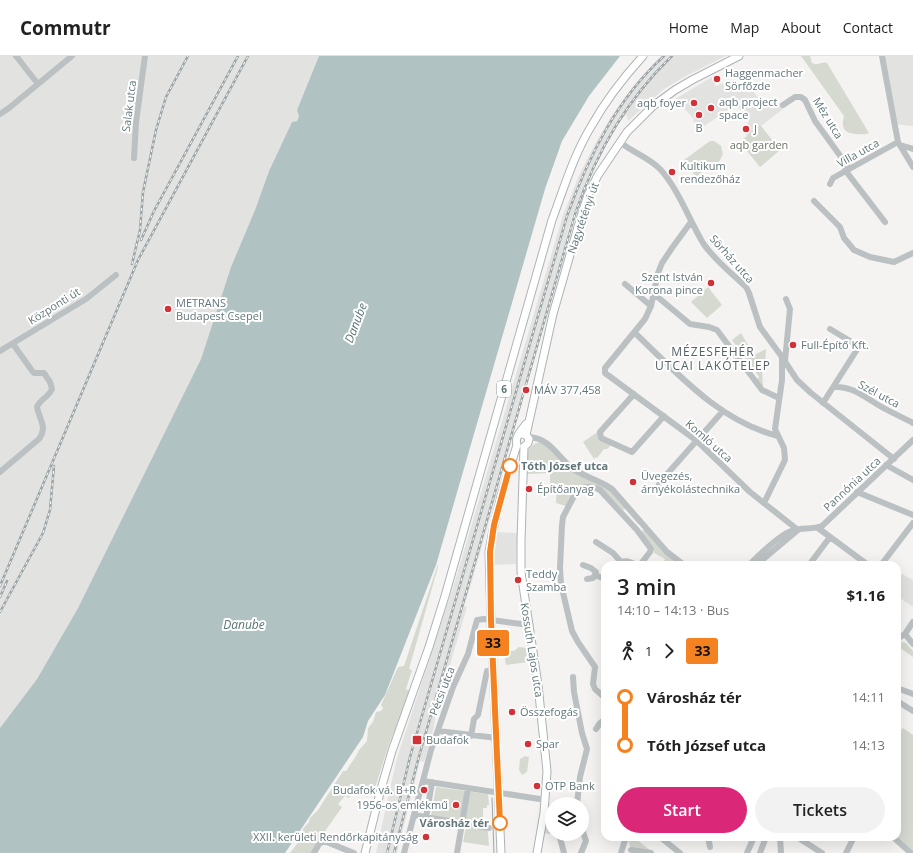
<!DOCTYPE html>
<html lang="en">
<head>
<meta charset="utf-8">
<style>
  :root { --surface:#fff; --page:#f2f2f2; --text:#222; --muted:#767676; --line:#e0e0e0; --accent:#db2777 }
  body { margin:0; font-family:"Open Sans",sans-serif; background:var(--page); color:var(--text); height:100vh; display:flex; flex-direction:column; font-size:15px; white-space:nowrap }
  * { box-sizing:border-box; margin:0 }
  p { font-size:13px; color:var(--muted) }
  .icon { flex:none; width:22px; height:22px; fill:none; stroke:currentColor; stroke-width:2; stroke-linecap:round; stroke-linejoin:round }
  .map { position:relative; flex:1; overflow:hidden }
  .side { position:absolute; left:601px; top:505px; width:300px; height:280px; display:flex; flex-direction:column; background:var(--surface); border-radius:12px; box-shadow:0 4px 16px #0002 }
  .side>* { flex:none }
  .badge { padding:0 8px; border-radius:3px; font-size:14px; line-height:26px }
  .buttons { position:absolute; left:545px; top:741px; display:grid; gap:8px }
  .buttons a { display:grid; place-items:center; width:44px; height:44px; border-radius:50%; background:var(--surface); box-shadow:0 4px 16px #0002; font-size:20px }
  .map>.badge { position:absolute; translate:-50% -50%; box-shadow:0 0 0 2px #fff }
  .legs { display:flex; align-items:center; gap:6px; height:44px; padding:0 16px; font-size:13px }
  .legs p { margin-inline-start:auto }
  .head { display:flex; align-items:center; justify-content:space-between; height:68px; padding:0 16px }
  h1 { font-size:22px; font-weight:600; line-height:30px }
  .button { display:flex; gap:8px; margin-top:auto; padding:8px 16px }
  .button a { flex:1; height:46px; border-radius:24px; background:var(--accent); color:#fff; font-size:16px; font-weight:600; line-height:46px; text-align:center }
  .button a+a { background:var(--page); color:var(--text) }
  ul { padding:0 16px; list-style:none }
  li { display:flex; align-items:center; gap:14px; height:48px; font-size:15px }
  li i { display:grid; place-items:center; width:6px; height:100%; margin:0 5px; background:currentColor }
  li i::after { content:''; width:10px; height:10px; margin:-5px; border:3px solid; border-radius:50%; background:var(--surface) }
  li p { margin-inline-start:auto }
  li:first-child i { background:linear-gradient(#0000 50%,currentColor 0) }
  li:last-child i { background:linear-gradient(currentColor 50%,#0000 0) }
  header { display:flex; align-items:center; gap:24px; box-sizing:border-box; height:56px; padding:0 20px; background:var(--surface); border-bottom:1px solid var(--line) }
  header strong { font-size:19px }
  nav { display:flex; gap:22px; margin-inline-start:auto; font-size:14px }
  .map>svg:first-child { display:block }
  .built { fill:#e2e3e1 }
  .green { fill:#d5d9d0 }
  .water { fill:#b1c2c2 }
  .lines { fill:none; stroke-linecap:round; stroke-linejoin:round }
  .major-casing { stroke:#adb3b5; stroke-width:9 }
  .minor { stroke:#bbc1c2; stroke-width:6 }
  .major { stroke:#fff; stroke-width:7 }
  .tram { stroke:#9ba4a6; stroke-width:1 }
  .rail-casing { stroke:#9ba4a6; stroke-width:2.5 }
  .rail { stroke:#fff; stroke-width:1; stroke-dasharray:3; stroke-linecap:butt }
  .line-1-casing { stroke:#fff; stroke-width:9 }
  .line-1 { stroke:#f58220; stroke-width:6 }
  .poi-dot { fill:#d33138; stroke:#fff; stroke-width:1.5 }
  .stop-1-dot { fill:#fff; stroke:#f58220; stroke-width:2 }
  .labels { text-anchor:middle; stroke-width:4; stroke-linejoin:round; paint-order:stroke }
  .shield { fill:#fff; stroke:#919fa2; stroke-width:1 }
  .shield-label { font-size:10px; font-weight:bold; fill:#62767a }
  .poi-label { font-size:11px; fill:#62767a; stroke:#fff; text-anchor:start }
  .street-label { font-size:11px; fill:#62767a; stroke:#fff }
  .park-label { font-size:11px; fill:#6d7764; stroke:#fff }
  .stop-label { font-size:11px; font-weight:bold; fill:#62767a; stroke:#fff; text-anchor:start }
  .water-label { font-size:12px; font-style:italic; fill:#5c7676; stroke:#fff }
  .neighbourhood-label { font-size:12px; letter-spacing:1px; fill:#536265; stroke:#fff }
</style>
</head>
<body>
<header>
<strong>Commutr</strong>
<nav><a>Home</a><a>Map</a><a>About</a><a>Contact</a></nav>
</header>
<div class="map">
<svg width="913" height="797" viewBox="0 0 913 797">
  <rect width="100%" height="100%" fill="#f4f3f1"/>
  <path class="built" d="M0,0H319L297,54L299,60L297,65L292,66L269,115L255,154L231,211L201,303L78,552L37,623L0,672Z
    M661,0H726L686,20L664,33L628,65L627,59L618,65L602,92L587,122L572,161L488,469L470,532L464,550L467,551L435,660L434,671L424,706L420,705L397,797H376L388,741L397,702L455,525L563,159L580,117L596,86L612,59L632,32Z
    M881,0H913V70L893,68Z
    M712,21L716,30L723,27L727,34L746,23L755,38L762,47L773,41L783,53L761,70L780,94L760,111L740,86L747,80L741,73L749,66L736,48L700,73L693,65L694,63L675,43Z
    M496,476L517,477L516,508L494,509Z
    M902,518L913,524V551L897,540V526Z"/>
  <path class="green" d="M801,0H810L812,7C819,10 822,5 827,7L869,77C865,79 860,78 856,78C843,77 841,71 844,60Z
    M760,69L780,94L760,111L740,86Z
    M710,85H714L721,90L723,98L719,106L714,112L711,109L698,119L700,122L698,124L690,112L691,110L687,105L685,106L684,104Z
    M708,231L722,249L707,262L691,246Z
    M741,277L754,299L766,293L765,311L762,312L763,331L756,324L759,321L732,284Z
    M599,375L598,379L611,389L607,393H604L597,402L596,401L594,403L583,386Z
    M536,387H540L544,388L571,414L585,423L598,427L609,432L640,466L638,468L625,453L623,454L602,433L582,431L566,450L556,447L557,428H550V417L527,418V416L534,415V405H527C527,394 527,394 536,387Z
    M644,474L678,507L677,509L671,507L670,509L664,506L665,503L654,497V492L642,478V475Z
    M438,508V511L409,613L412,614L406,633L410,635L388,691L375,732L367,741L355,733L352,735L349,742L345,740L338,748L342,751L316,788L312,797H290L300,784L303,773L309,766L310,762L318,754L343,715H346L356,700L359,694L367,685L368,672L373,666L376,656L381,655L383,652L381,649L398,611L404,610Z
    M901,586L906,587L913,595V601L900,592L897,597V588Z
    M519,591L527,592L528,606L506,609L504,599L505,594L514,595Z
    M903,672L913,679V795L897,781V677Z
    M525,700L529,701L527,716L522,719L519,714L520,703Z
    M436,731L488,738L489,749H487V752H483V766H487L489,790L463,786L467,766L431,760Z
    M547,761L552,762V778H557V779L544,777Z
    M630,781L635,782L651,795L631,792L629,788Z"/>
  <path class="water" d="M319,0H620L589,40L562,85L545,133L436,509L385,639L368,665L363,681L285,797H0V672L37,623L78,552L201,303L231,211L255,154L269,115L292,66L297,65L299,60L297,54Z"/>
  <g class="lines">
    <g class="major-casing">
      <path id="major" d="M522,378L526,379L529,383L528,387L524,391
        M526,379L553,258L582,157L588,139L598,119L627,76L653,50L675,34L692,24L739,0
        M517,389C514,381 522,374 526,368
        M524,391L521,485V516L538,629L547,715L544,757L537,797
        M365,797L381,733L392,695L429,591L445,540L552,164C564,132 574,98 592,69C606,44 624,21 643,0
        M501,797L491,564L489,496L492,479L501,440L517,389"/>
    </g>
    <path class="minor" d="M16,0L38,28
      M882,0L898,86L913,111
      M783,49L795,41H801L805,44L815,65L849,112
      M0,58L9,52L72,0
      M620,86C633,97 647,100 660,113C677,131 690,165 703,187C714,204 732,217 746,231L749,237L760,271L782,301L797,324L811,337L894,403
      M900,89L913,93
      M134,102L136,66L145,0
      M845,114L885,166
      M830,128L833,122L898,86
      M814,145L840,171L844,182L854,194L870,201L894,206L913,197
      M691,166L672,192L662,207L658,217L651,250L645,263L605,312V317L697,385L750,436L798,474
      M625,228L651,250
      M654,238L690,268L709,271L717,274L762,334L779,342
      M635,277C677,317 719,365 778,380
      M0,295L86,243L116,219
      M785,305L790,253L786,243
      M835,331C852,330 866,342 880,350C890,356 902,361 913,367
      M634,338L600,376L601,382L632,396L664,360
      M823,347L858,292L855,288L830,273
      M528,381C550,382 556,399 572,412C584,421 599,424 612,433L667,496L684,509
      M886,409L913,424
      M0,416L39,383C48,371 39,363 37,351C40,343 49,341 52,333L50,326L44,317H34L33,316L13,288
      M661,434L659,429L660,426L723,355
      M857,436L913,459
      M764,447L785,404L784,392L775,373L782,324V301
      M818,472L868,509
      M596,486L613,497L621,506
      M583,509L591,512L596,516L595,519
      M618,509C624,503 629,505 636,509
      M749,509C758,500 780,479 791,475C801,471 812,474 822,470L913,384
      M756,509L798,474
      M809,509L830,481
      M881,509L913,467
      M595,519L605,523
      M587,523L593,522L595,519
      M905,578L913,588
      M897,583L905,578L913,566
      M573,621L574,636L582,677L587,693L580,721L577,748
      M897,632L913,638
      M605,642L595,633L593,628L595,611L578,586L572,575L561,528L560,512L562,469L563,461L573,442L579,434L586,431L596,432L600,434L637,474L651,493L650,496L640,509
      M897,645L913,655
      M596,673L600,667L605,663
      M438,675L497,682
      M471,680L474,663L478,659L487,615
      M423,725L546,744
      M544,757L552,758
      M414,759L489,772
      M426,762L432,726
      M559,778L564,797
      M660,781L680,797
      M708,781L710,791
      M780,781L781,797
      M797,781L822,797
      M893,781L911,797
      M631,794L651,797
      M314,797L319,788L324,785L354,797
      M404,797L431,694L453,631L468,598L477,564L484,563L529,569
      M457,797L468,732
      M581,797L586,785L582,773
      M621,797L624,787L627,781
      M747,797L754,781
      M760,797L766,781
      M846,797L854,781"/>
    <use href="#major" class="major"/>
    <path class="tram" d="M492,742L494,797"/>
    <g class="rail-casing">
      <path id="rail" d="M141,184L154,155L238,0
        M132,208L140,174L143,136L156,74L166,41L188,0
        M0,530L138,204L248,0
        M0,541L7,525
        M0,556L43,477L50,454L54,410
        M387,797L410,701L567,160C588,102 617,42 664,0
        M394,797L418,704L575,158C595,99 626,44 672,0"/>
    </g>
    <use href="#rail" class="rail"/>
  </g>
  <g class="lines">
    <g class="line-1-casing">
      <path id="line-1" d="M500,767L491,564L490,496L494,469L510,410"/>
    </g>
    <use href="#line-1" class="line-1"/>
  </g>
  <g class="poi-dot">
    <circle cx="717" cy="23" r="4"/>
    <circle cx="694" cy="47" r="4"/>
    <circle cx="711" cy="52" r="4"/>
    <circle cx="699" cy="59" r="4"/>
    <circle cx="746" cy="73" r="4"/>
    <circle cx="672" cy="116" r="4"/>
    <circle cx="711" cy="227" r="4"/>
    <circle cx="168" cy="253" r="4"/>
    <circle cx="793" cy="289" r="4"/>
    <circle cx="526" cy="334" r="4"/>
    <circle cx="633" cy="426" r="4"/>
    <circle cx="529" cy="433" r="4"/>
    <circle cx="518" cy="524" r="4"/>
    <circle cx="512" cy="656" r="4"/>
    <rect x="412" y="679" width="10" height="10" rx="2"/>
    <circle cx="528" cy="688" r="4"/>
    <circle cx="537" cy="730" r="4"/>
    <circle cx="424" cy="734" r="4"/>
    <circle cx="456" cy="749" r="4"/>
    <circle cx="426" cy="781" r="4"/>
  </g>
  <g class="stop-1-dot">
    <circle cx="510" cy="410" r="7"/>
    <circle cx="500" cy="767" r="7"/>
  </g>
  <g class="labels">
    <rect class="shield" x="497" y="325" width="14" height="16" rx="3"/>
    <g class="shield-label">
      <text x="504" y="337">6</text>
    </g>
    <g class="poi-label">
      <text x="725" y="21">Haggenmacher<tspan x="725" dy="13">Sörfőzde</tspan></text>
      <text x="719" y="50">aqb project<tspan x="719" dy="13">space</tspan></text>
      <text x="686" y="51" text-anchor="end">aqb foyer</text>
      <text x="699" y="76" text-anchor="middle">B</text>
      <text x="754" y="77">J</text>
      <text x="680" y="114">Kultikum<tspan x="680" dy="13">rendezőház</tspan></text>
      <text x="703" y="225" text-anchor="end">Szent István<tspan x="703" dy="13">Korona pince</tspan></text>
      <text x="176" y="251">METRANS<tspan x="176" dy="13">Budapest Csepel</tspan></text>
      <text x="801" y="293">Full-Építő Kft.</text>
      <text x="534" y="338">MÁV 377,458</text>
      <text x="641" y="424">Üvegezés,<tspan x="641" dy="13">árnyékolástechnika</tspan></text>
      <text x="537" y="437">Építőanyag</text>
      <text x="526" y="522">Teddy<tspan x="526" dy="13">Szamba</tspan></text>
      <text x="520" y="660">Összefogás</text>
      <text x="426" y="688">Budafok</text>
      <text x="536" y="692">Spar</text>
      <text x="545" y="734">OTP Bank</text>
      <text x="416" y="738" text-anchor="end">Budafok vá. B+R</text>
      <text x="448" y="753" text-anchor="end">1956-os emlékmű</text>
      <text x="418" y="785" text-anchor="end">XXII. kerületi Rendőrkapitányság</text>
    </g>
    <g class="street-label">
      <text transform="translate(129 50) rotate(-83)" y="4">Salak utca</text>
      <text transform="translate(828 62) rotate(58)" y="4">Méz utca</text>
      <text transform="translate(858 97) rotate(-29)" y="4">Villa utca</text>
      <text transform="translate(583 162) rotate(-71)" y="4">Nagytétényi út</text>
      <text transform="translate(732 203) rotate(48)" y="4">Sörház utca</text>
      <text transform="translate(54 250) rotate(-32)" y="4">Központi út</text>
      <text transform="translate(879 338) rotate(28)" y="4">Szél utca</text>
      <text transform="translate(709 385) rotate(41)" y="4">Komló utca</text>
      <text transform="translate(852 428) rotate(-43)" y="4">Pannónia utca</text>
      <text transform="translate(532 594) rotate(81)" y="4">Kossuth Lajos utca</text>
      <text transform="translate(442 635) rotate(-69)" y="4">Pécsi utca</text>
    </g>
    <g class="park-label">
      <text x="759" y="93">aqb garden</text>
    </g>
    <g class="stop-label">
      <text x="521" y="414">Tóth József utca</text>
      <text x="489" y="771" text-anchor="end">Városház tér</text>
    </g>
    <g class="water-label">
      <text transform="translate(356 267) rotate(-69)" y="4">Danube</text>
      <text x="244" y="573">Danube</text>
    </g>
    <g class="neighbourhood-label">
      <text x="713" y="300">MÉZESFEHÉR<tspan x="713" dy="14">UTCAI LAKÓTELEP</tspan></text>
    </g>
  </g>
</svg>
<div class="buttons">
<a><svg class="icon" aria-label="layers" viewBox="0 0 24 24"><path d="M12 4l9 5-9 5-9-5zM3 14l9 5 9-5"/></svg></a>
</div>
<b class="badge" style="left:493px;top:587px;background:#f58220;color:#111">33</b>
<section class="side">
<div class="head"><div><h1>3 min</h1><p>14:10 – 14:13 · Bus</p></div><b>$1.16</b></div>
<div class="legs"><svg class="icon" aria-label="walk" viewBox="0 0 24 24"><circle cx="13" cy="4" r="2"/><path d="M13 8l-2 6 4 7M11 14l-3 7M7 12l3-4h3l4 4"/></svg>1<svg class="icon" aria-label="forward" viewBox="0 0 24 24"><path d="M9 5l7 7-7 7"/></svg><b class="badge" style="background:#f58220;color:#111">33</b></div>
<ul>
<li><i style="color:#f58220"></i><b>Városház tér</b><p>14:11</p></li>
<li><i style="color:#f58220"></i><b>Tóth József utca</b><p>14:13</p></li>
</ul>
<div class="button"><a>Start</a><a>Tickets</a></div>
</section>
</div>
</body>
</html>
